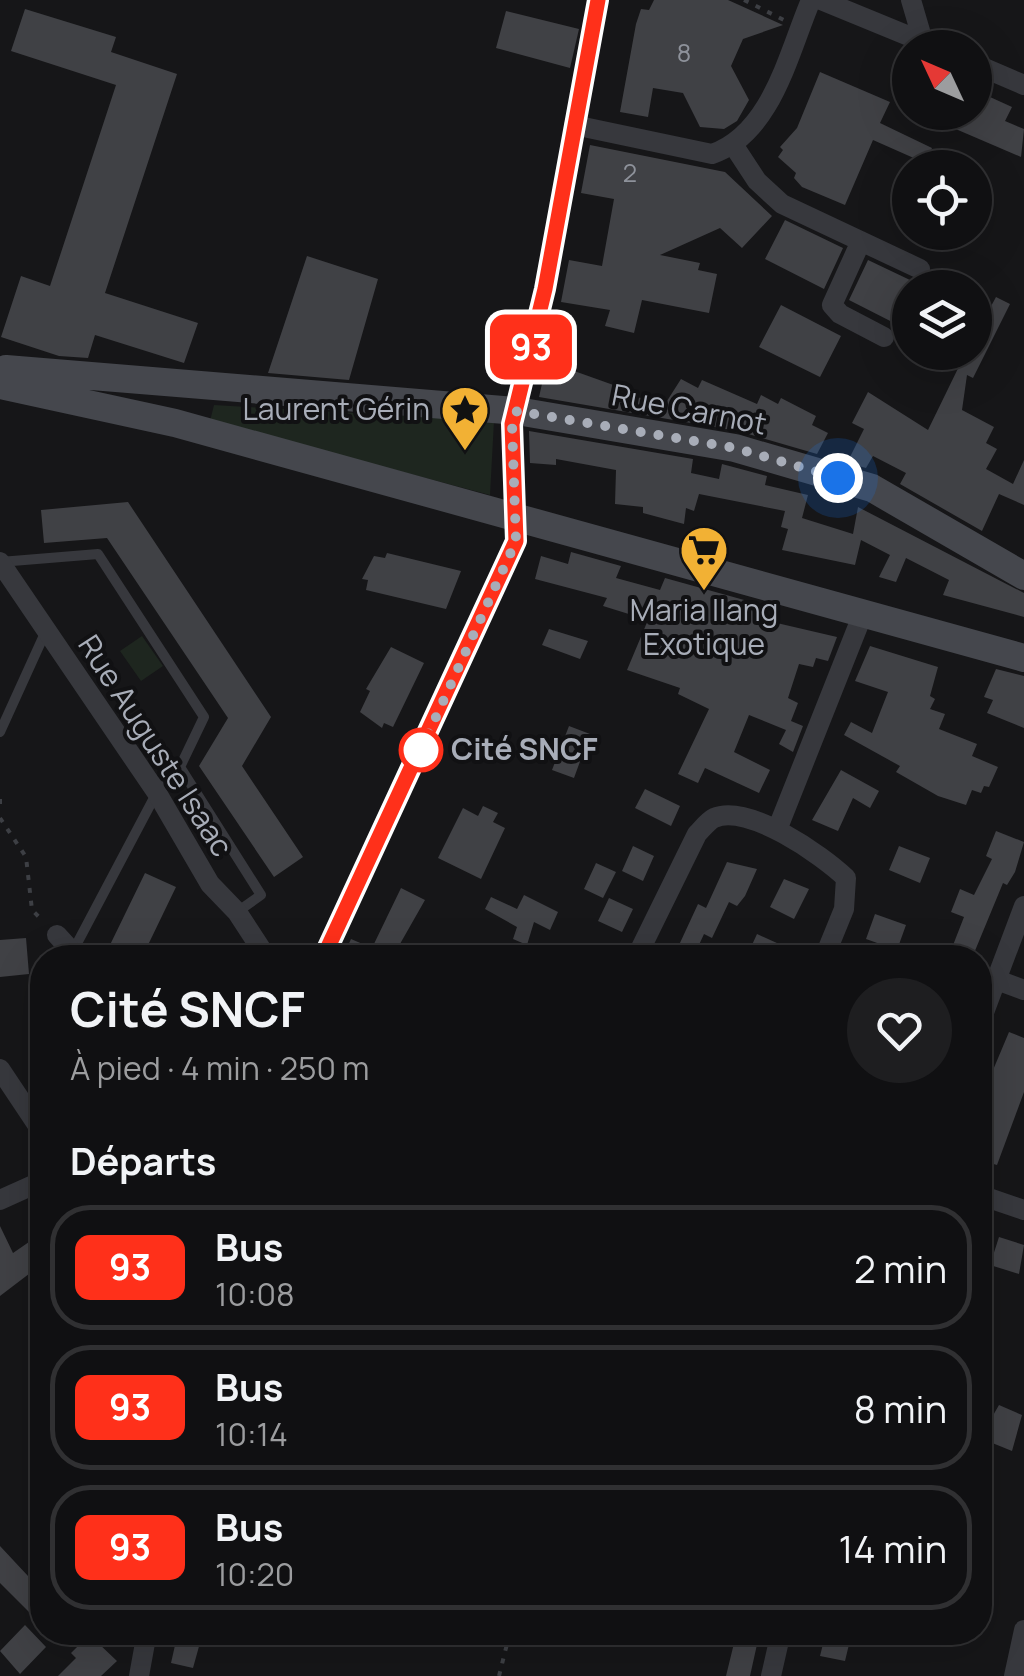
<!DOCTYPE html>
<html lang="fr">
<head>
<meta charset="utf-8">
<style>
  :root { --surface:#101012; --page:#1e1e20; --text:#f1f3f6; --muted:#9c9d9f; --line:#303032 }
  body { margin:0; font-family:Manrope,sans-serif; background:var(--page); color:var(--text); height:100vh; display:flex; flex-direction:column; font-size:38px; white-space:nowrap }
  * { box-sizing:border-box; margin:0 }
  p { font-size:32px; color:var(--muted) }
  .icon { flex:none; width:55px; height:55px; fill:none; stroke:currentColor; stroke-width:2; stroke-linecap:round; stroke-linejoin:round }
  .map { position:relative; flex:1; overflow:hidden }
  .side { position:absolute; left:30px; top:945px; width:962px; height:700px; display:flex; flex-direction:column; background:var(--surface); border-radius:40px; box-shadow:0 10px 40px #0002,0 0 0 2px var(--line) }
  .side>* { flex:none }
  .badge { padding:0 20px; border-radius:15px; font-size:35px; line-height:65px }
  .needle { width:65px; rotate:314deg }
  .fabs { position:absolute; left:892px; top:30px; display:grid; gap:20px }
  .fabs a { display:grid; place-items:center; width:100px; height:100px; border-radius:50%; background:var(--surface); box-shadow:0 10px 40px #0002,0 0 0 2px var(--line); font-size:50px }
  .you { position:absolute; width:50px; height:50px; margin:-25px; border:8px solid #fff; border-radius:50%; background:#1a73e8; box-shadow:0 0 0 15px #1a73e833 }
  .map>.badge { position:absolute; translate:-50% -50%; box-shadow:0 0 0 5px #fff }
  h2 { padding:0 40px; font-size:38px; line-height:90px }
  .round { display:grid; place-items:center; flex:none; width:105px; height:105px; border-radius:52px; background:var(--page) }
  .summary { display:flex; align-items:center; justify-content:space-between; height:170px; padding:0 40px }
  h1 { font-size:48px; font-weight:700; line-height:75px }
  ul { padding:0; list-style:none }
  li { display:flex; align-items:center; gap:30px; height:125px; margin:0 20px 15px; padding:0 20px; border:5px solid var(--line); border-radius:40px }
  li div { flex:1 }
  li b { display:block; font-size:38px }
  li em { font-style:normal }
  li .badge { min-width:110px; font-weight:700; text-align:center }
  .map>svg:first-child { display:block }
  .green { fill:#1e261f }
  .building { fill:#404145 }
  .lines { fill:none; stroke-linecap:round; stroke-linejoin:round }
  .path { stroke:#3d3f44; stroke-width:4; stroke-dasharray:5 8; stroke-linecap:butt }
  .service { stroke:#37383d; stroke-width:10 }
  .minor { stroke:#37383d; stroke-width:20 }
  .secondary { stroke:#45474d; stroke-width:28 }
  .line-casing { stroke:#fff; stroke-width:22 }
  .line { stroke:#ff301a; stroke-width:15 }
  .walk { stroke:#a8adb8; stroke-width:10; stroke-dasharray:0 18 }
  .stop-dot { fill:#fff; stroke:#ff301a; stroke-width:5 }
  .labels { text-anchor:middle; stroke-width:8; stroke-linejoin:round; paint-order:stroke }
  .number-label { font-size:25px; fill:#8e929b }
  .poi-label { font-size:30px; fill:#a8adb8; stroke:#111113; text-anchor:end }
  .street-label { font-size:30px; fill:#a8adb8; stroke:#111113 }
  .stop-label { font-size:30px; font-weight:bold; fill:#a8adb8; stroke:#111113; text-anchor:start }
</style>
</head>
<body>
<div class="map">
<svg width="1024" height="1676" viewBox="0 0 1024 1676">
  <rect width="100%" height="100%" fill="#161618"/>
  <path class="green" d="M214,405L494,421L490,495L210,421Z
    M142,636L163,666L141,681L120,651Z"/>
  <path class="building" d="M654,0H728L783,25L743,39L731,66L749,100L737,121L724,129L700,127L683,93L653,88L648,117L620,112L636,24L641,9L649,10Z
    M25,9L116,37L111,52L177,74L105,293L198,323L184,363L95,335L88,358L59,356L1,337L21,276L50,286L116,85L11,51Z
    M506,11L579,29L570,68L496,48Z
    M820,72L890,102L880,123L932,148L925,163L873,140L845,205L802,187L794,178L796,173L778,157L783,150L780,147L797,128Z
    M990,97L1012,107L1005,121L1024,129L1021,157L944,124L949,112H975V107L983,111Z
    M590,145L725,172L772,216L742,248L720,228L660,255L700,263L698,270L717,274L709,313L642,300L634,333L605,326L610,310L561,302L569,260L602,266L614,199L581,193Z
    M785,220L843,248L824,289L765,259Z
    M307,256L378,279L349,380L268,373Z
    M868,260L910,280V312L902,327L849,300Z
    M996,297L1010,304L973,378L967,375L962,410L994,427L986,443L997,449L986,469L1013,484L1024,460V505L999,494L982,531L900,484L906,473L873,456L866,468L847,463L864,429L852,423L868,392L928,430L966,352H975V336Z
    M781,305L841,336L820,377L759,347Z
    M549,353L566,358L563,367L619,387L617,395L667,401L681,379L698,388L702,380L757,404L761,395L778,404L781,398L816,416L812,425L828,433L817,454L738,431L539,397Z
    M529,431L693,459L691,473L719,479L722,464L767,476L765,485L808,495L802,518L853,534L858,507L1024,593V617L943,595L949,580L906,558L896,582L879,577L890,555L861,540L855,565L782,550L788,529L781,527L785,511L699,494L694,511L686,508L684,524L643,513V507L615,504L616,470L556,459V465L530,463Z
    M128,502L271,717L242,766L303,857L274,877L199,766L228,718L107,538L44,543L41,510Z
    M571,552L621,566L616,578L660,590L665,578L769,607L764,620L837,637L828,661L816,658L813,667L799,664L788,698L798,703L791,721L803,726L793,752L779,744L786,730L749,715L734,752L770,770L759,793L705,768L698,783L678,774L709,709L678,694L680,688L627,670L648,620L603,606L607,598L535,579L541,556L568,564Z
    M387,553L461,571L446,609L366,590L368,580L362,579L374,556L385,558Z
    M549,629L588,641L580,659L542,645Z
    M870,646L938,667L930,696L935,699L930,709L945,714L939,729L977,744L972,756L998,767L989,787L984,786L981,793L972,790L966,805L938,796L896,772L900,766L844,735L851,722L872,733L888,692L855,681Z
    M391,647L424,663L393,727L384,723L382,728L360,712L370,691L366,689Z
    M996,669L1024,676V728L987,713L993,700L984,697Z
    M569,726L590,734L574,778L552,770Z
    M841,770L879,791L870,808L853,798L838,831L812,820Z
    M645,789L680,806L671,826L635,808Z
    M483,806L498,813L493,822L505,828L481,879L438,858L463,808L478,816Z
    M996,831L1024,842L1015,872L1007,885L1003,883L972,958H948L964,917L951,912L960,889L974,895L992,859L986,856Z
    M633,846L654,856L643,881L622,871Z
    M899,846L930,858L920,883L889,870Z
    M727,862L757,869L745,896L737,906L729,902L712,938L704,934L693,958H673L698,904L706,908Z
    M596,863L616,872L603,898L584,889Z
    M145,873L176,887L148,945L157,958H114L108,949Z
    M784,879L809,889L794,919L770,907Z
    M401,888L425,900L392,958H355L345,952L351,939L372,948Z
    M524,895L558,912L550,930L534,922L527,945L513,939L517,927L485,909L491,897L517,909Z
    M609,898L633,909L622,932L598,921Z
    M875,914L906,925L897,950L866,939Z
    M757,934L810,958H746Z
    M26,938L29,974L0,977V940Z
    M1009,1032L1024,1038V1092L997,1165L980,1160V1101Z
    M0,1226L13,1253L42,1233V1264L0,1296Z
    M999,1237L1024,1245L1019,1274L990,1265Z
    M999,1405L1022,1415L1012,1451L980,1438Z
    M0,1546L42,1591L36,1597L40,1601L29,1612L0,1583Z
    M25,1625L46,1647L20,1674L0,1651Z
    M178,1632H203L193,1668L171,1663Z
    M826,1632H852L845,1661L820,1656Z
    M736,1635L758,1640L750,1676H726Z
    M86,1638L93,1645L97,1642L117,1661L101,1676H58L76,1658L71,1653Z"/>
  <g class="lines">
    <path class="path" d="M744,0L784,20
      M0,799V808
      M0,818L26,857L32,910L43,921
      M499,1676L510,1632"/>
    <path class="service" d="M0,562L98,554L204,717L180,767L153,787
      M0,732L45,633
      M180,767L261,895L237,912
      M73,951L156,794"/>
    <path class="minor" d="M821,0L938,48
      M911,0L923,41
      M975,64L1024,85
      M574,125L712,154C772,133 788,54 811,0
      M734,146L757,181L782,204L920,269
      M861,241L832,305L840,314L884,337
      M0,562L157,793L210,884L237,912L267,958
      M777,830L862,616
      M57,935L78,958
      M323,958L516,541L512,423L545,289L598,0
      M636,958L697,834C702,829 708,821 714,818C748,803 822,855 846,878L844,909L824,958
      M997,980L1024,990
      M980,1023L1024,906
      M0,1069L42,1132
      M980,1195L1024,1210
      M0,1200L42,1181
      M139,1676L147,1632
      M771,1676L781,1632
      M1014,1676L1024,1630"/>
    <path class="secondary" d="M6,369L517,411L735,448L872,488L1024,576
      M0,385L175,423L1024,658"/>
  </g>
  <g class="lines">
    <g class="line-casing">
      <path id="line" d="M323,958L516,541L512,424L545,289L598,0"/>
    </g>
    <use href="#line" class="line"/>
    <path class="walk" d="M421,750L516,541L512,424L517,411L735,448L838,478"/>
  </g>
  <defs>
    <g id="sight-pin" transform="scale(2.5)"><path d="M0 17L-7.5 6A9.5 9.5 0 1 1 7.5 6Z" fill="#f2b134" stroke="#111113"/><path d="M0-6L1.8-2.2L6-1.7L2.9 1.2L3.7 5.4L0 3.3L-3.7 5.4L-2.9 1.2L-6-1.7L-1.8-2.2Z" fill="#111"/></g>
    <g id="supermarket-pin" transform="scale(2.5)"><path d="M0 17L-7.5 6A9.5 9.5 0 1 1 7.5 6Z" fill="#f2b134" stroke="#111113"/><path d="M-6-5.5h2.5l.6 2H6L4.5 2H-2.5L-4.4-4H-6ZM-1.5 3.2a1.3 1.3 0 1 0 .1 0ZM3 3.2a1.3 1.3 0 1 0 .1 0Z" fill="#111"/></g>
  </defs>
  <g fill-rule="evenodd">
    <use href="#sight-pin" x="465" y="410"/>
    <use href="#supermarket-pin" x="704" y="550"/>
  </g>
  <circle class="stop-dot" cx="421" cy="750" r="20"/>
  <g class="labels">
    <g class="number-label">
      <text x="684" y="62">8</text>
      <text x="630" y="182">2</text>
    </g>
    <g class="poi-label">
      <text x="430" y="420">Laurent Gérin</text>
      <text x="704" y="621" text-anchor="middle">Maria Ilang<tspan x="704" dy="34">Exotique</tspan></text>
    </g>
    <g class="street-label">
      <text transform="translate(689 410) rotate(11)" y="10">Rue Carnot</text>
      <text transform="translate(155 746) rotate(57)" y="10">Rue Auguste Isaac</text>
    </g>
    <g class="stop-label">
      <text x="451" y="760">Cité SNCF</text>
    </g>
  </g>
</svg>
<div class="fabs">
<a><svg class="needle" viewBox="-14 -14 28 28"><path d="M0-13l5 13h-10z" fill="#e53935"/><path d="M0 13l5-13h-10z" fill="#9c9d9f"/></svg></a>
<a><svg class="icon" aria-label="locate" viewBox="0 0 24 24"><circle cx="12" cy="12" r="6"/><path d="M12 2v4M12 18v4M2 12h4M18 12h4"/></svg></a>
<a><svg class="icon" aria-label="layers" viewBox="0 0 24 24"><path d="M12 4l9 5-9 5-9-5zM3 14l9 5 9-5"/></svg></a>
</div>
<div class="you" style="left:838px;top:478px"></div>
<b class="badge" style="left:531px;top:347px;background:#ff301a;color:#fff">93</b>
<section class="side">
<div class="summary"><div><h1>Cité SNCF</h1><p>À pied · 4 min · 250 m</p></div><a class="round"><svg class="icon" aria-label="heart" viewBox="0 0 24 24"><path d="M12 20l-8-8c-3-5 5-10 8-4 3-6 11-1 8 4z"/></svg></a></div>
<h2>Départs</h2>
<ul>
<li><span class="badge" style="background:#ff301a;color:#fff">93</span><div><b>Bus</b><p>10:08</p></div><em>2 min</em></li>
<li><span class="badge" style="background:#ff301a;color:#fff">93</span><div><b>Bus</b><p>10:14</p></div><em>8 min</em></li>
<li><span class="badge" style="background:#ff301a;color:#fff">93</span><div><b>Bus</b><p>10:20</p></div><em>14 min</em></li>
</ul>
</section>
</div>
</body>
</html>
